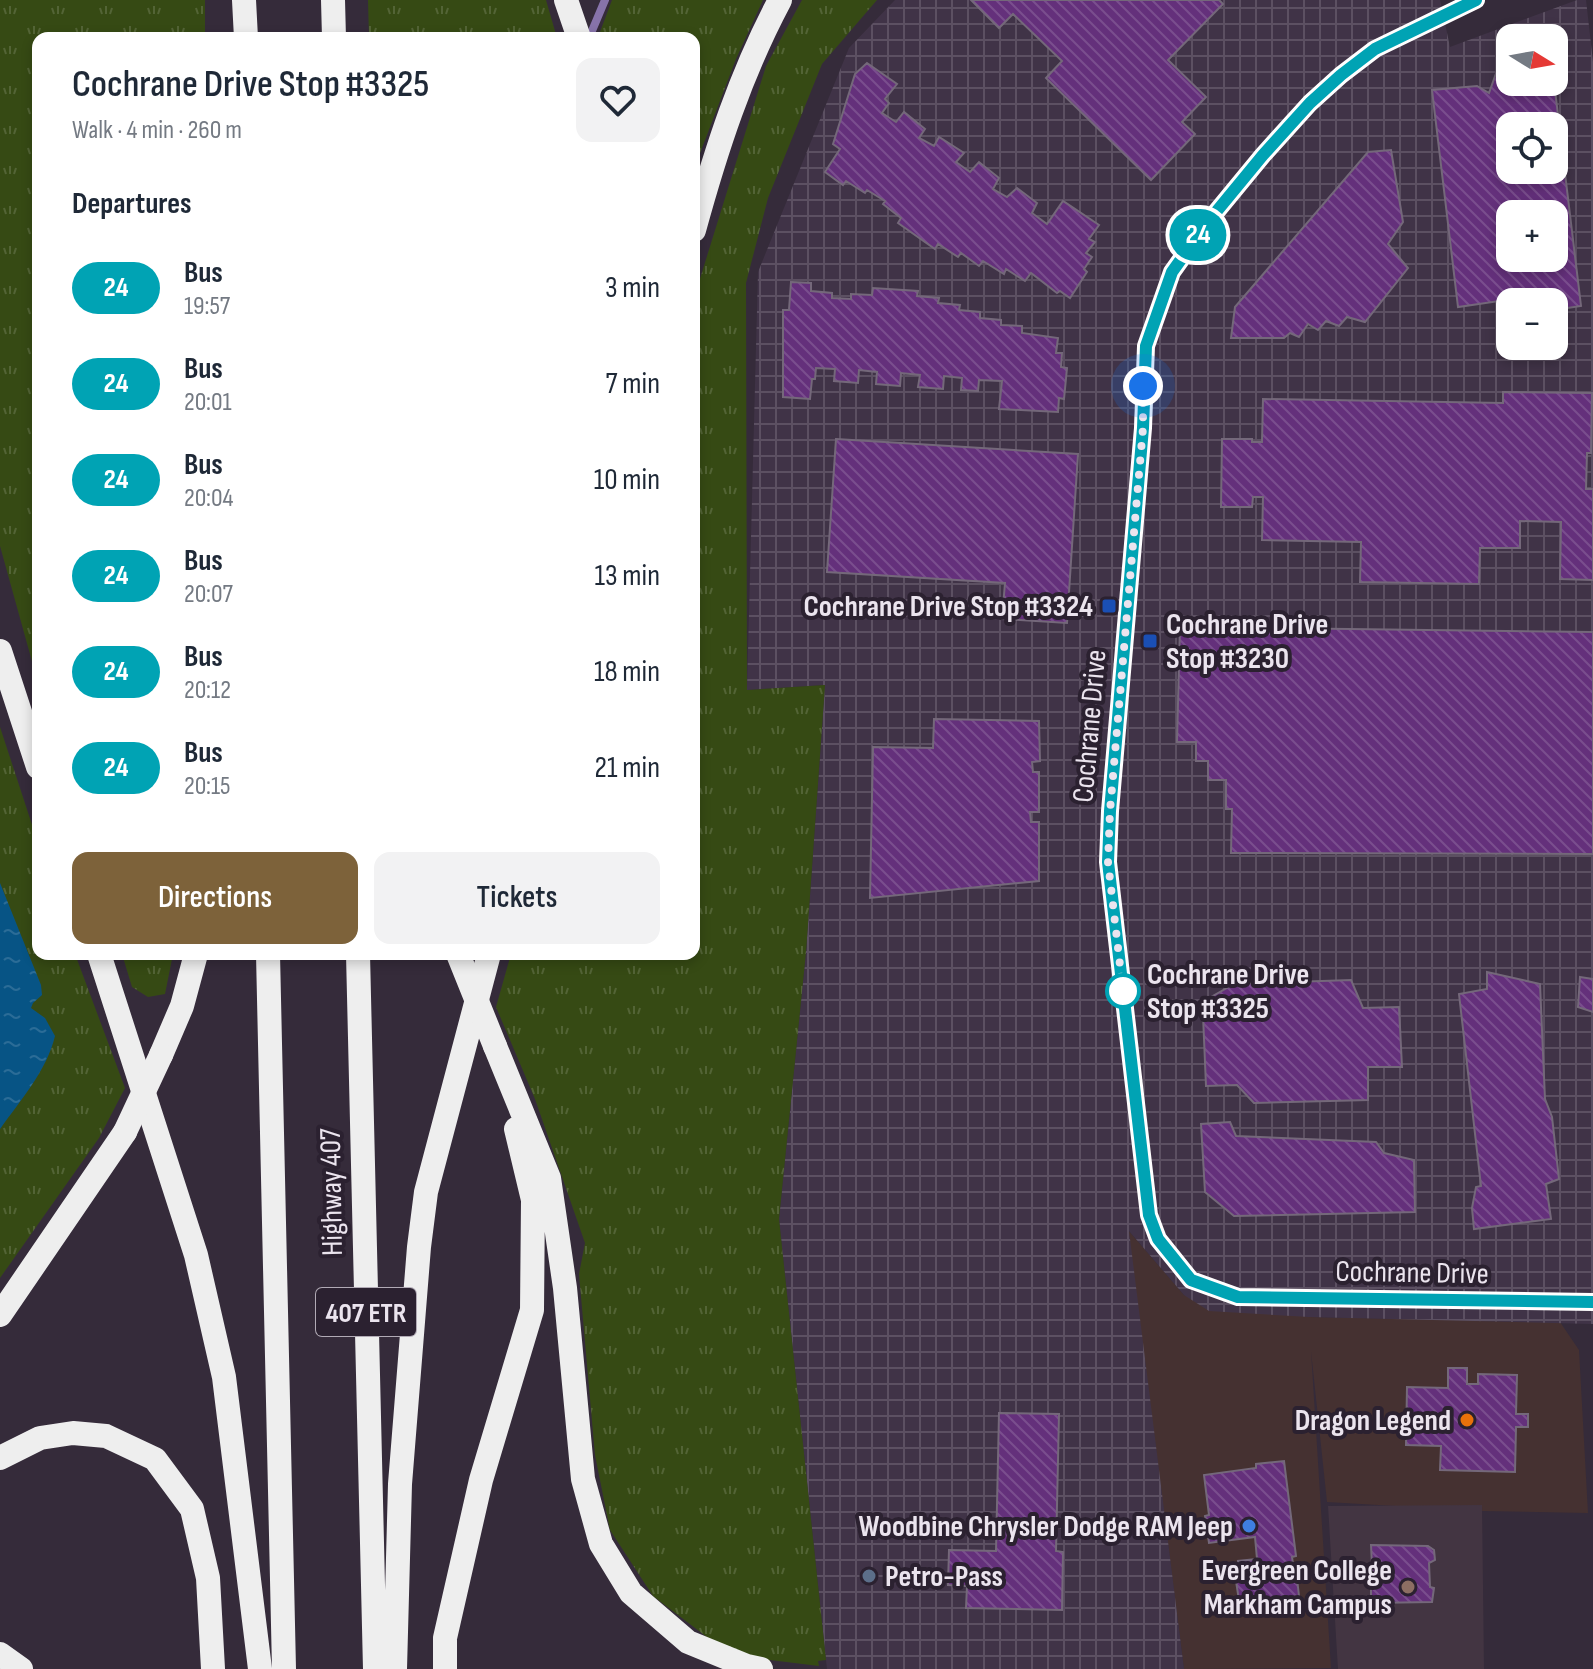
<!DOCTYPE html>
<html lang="en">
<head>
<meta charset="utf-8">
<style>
  :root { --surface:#fff; --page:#f2f2f3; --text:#1f2937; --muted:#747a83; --accent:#7d623a }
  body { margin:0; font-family:"Sofia Sans Condensed",sans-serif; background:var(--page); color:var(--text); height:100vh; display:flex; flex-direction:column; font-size:30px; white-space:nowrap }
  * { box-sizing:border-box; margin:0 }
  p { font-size:26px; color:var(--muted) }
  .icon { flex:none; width:44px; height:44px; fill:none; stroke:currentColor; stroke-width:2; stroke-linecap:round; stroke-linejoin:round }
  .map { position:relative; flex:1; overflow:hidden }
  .sheet { position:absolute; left:32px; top:32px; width:668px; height:928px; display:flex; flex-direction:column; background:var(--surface); border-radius:16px; box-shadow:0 4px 12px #0003 }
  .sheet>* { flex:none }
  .badge { padding:0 16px; border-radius:26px; font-size:28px; line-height:52px }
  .needle { width:52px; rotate:101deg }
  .tools { position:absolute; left:1496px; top:24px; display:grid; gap:16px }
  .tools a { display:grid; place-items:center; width:72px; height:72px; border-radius:16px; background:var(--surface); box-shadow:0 4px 12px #0003; font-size:40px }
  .you { position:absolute; width:40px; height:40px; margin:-20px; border:6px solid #fff; border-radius:50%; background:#1a73e8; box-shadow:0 0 0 12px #1a73e833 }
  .map>.badge { position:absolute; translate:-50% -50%; box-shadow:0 0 0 4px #fff }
  h2 { padding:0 40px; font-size:30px; line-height:72px }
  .round { display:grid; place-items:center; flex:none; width:84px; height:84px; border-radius:16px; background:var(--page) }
  .head { display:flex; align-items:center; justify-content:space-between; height:136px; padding:0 40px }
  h1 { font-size:38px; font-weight:600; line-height:60px }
  .cta { display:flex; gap:16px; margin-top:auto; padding:16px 40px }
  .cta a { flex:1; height:92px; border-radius:16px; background:var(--accent); color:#fff; font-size:32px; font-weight:600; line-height:92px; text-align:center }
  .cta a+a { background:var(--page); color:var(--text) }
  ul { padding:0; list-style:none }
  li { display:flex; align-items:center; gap:24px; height:96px; padding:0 40px }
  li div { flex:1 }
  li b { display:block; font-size:30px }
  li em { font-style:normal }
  li .badge { min-width:88px; font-weight:700; text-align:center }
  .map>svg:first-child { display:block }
  .commercial { fill:#453131 }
  .industrial { fill:url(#industrial-grid); fill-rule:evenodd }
  .education { fill:#433542 }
  .grass { fill:url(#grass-tufts) }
  .water { fill:url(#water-ripples) }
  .building { fill:url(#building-back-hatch); stroke:#74687a; stroke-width:2; fill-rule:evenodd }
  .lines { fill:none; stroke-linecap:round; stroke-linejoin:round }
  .lane { stroke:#8773aa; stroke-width:8 }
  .street { stroke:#8773aa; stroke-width:16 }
  .highway { stroke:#eee; stroke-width:24 }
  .highway-bridge { stroke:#eee; stroke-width:24 }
  .line-casing { stroke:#fff; stroke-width:18 }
  .line { stroke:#00a3b4; stroke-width:12 }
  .walk { stroke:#ebe4ee; stroke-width:8; stroke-dasharray:0 14.4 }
  .transit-dot { fill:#1a4fb4; stroke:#2b2130; stroke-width:3 }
  .stop-dot { fill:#fff; stroke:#00a3b4; stroke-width:4 }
  .food-dot { fill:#e8710a; stroke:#2b2130; stroke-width:3 }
  .shop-dot { fill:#3f7fe0; stroke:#2b2130; stroke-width:3 }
  .service-dot { fill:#5c6f8a; stroke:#2b2130; stroke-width:3 }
  .education-dot { fill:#8d6e63; stroke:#2b2130; stroke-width:3 }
  .labels { text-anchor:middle; stroke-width:8; stroke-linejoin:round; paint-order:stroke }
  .shield { fill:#2b2130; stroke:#b1aab5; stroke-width:2 }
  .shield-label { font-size:28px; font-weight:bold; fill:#ebe4ee }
  .poi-label { font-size:30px; font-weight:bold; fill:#ebe4ee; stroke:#2b2130; text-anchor:end }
  .street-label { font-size:30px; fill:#ebe4ee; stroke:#2b2130 }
  .stop-label { font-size:30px; font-weight:bold; fill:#ebe4ee; stroke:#2b2130; text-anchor:start }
</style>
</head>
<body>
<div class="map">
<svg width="1593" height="1669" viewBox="0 0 1593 1669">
  <defs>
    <pattern id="industrial-grid" width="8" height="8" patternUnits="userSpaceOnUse" patternTransform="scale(2)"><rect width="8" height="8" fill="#403347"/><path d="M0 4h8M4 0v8" fill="none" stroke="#5c5062"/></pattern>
    <pattern id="grass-tufts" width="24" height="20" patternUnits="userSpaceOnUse" patternTransform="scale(2)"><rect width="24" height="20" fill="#364a14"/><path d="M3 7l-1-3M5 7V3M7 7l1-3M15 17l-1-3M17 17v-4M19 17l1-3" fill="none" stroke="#536436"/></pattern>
    <pattern id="water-ripples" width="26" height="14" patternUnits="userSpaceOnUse" patternTransform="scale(2)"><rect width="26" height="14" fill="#075485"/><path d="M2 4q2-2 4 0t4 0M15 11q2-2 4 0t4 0" fill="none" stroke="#2b6c97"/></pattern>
    <pattern id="building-back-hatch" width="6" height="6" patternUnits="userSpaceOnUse" patternTransform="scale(2)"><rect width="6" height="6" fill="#64307b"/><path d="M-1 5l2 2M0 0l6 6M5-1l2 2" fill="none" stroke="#7a4e8e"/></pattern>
  </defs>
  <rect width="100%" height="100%" fill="#352b3a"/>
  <path class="commercial" d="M1128,1230L1184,1295L1309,1317L1560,1322L1579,1350L1588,1513L1481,1511L1327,1502L1311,1351L1331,1668L1184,1669Z"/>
  <path class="industrial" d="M895,0H1440L1450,47L1577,0H1586L1593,62V1324L1309,1317L1209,1311L1184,1295L1129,1231L1184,1669H827L779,1219L806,952L825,685L747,690L758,272L849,48ZM1510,38H1554V82H1510ZM1510,126H1554V170H1510ZM1510,214H1554V258H1510ZM1510,302H1554V346H1510Z"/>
  <path class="education" d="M1482,1505L1484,1669H1338L1328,1506Z"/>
  <path class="grass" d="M0,0H205V38H38V683L0,546Z
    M368,0H546L557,38H369Z
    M612,0H763L736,59L694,169V38H601L600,32Z
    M802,0H877L822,64L768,198L746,283L747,690L825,685L806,952L779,1219L826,1660L818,1661L819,1666L770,1660L769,1664L720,1647L653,1596L610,1530L595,1455L579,1274L585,1243L535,1099L496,1007L511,954H694V298L766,66Z
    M0,727L38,843V954H75L125,1088L99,1138L0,1278Z
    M122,954H173L165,994L148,997L132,987Z"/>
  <path class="water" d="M0,883L41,985L42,995L33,1003L31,1008L45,1018L55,1036C47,1070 20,1101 0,1129Z"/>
  <path class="building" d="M971,0H1219L1223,4L1168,60L1206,97L1182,122L1195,134L1151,180L1046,78L1062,61L1013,14L999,28Z
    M867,63L897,84L885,99L889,103L882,113L896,122L904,112L925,129L919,138L934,146L939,137L964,153L956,162L970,172L979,162L999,178L993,189L1007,197L1017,188L1037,203L1032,213L1047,224L1063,201L1099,225L1089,239L1095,242L1086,253L1092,257L1084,269L1087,272L1070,298L1060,291L1057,293L1031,273L1025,281L1006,269L1004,274L983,261L979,266L961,253L958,257L938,244L935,249L898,223L901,218L883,204L885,201L867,190L865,193L846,181L843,185L825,172L840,149L833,144L855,74Z
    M1510,64V82H1554L1581,306L1554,310V302H1510L1509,318L1499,301L1458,307L1432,90L1477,86L1489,93L1499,65ZM1510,126H1554V170H1510ZM1510,214H1554V258H1510Z
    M1391,150L1403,222L1388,244L1408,268L1365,322L1347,317L1339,326L1326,321L1318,330L1308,324L1299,337L1290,333L1284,338H1231L1235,307L1368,152Z
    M791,282L811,283V291L832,293V298L851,299V294L872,295L873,288L918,291L917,296L939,298L938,303L960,305L959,310L980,312V318L1001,320V325L1022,326V333L1058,338L1056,353H1062L1061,367L1067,368L1064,399L1059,398L1058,412L999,409L1002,381L979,380L978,391L961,390L962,378L944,376L943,389L918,387L920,375L901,373L900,386L876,384L877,372L859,370L858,383L834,381L835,369L816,368L815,379H812L810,399L783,397V310H789Z
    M1503,392L1592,393L1591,453H1587L1586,489H1593V580L1560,579L1561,522L1520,521V548H1480L1479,584L1360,582L1361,542L1262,540L1263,497H1253L1252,507H1221L1222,439H1252V442H1262L1263,399L1503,403Z
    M836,439L1078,454L1067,623L1002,619L1005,583L827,572Z
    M1180,627L1593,632V854L1231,853L1232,809H1226V780H1208V761H1196V742H1177Z
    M934,719L1039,721L1040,761L1032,762L1033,772H1039V812H1030L1031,822H1039V881L870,898L873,747L933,748Z
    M1487,972L1540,984L1545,1099L1552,1117L1559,1179L1546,1184L1551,1219L1474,1229L1472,1208L1476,1187L1481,1186L1459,994L1487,989Z
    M1580,977L1593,979V1012L1578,1007Z
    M1351,980L1363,1008L1399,1007L1402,1067H1368V1100L1254,1103L1237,1085L1206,1086L1203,1015L1206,1000L1234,984Z
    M1230,1122L1236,1136L1376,1142L1384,1153L1414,1160L1415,1212L1234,1216L1205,1192L1201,1124Z
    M1448,1368H1467V1384H1478V1374L1517,1375L1516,1414H1528V1427H1516L1515,1472L1440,1470L1441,1446L1406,1445L1407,1387L1448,1388Z
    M999,1413L1059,1414L1056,1551L1063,1552L1062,1610L966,1608L967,1586L948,1585L949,1550L996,1551Z
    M1284,1461L1296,1556L1292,1557L1294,1571L1296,1570L1299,1596L1289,1598V1601L1240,1607L1236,1581H1240L1238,1561L1257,1559L1255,1537L1209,1543L1205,1516L1209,1515L1204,1475L1256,1468V1464Z
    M1371,1545L1428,1546L1434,1550L1435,1560L1429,1563L1430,1587L1434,1588L1432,1602L1371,1603V1588L1373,1586Z"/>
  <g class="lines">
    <path class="lane" d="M589,38L605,0"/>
    <path class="street" d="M1476,0L1375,49L1341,75L1310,103L1263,155L1207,223L1172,272L1146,346L1142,433L1110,811L1108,862L1149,1215L1158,1239L1191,1280L1238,1297L1593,1302"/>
    <path class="highway" d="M244,0L246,38
      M333,0L334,38
      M566,0L579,38
      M694,230C716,150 741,73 780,0
      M0,651L38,767
      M99,954L196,1255L224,1377L260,1669
      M268,954L284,1669
      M358,954L375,1669
      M495,1046L549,1178L565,1288L583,1479L601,1544L631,1593L688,1642L747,1666L761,1669
      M161,1055L182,1006L196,954
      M0,1315L125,1132
      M0,1458L40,1438L73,1433L106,1436L155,1459L192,1509L208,1578L213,1669
      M0,1654L21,1669
      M395,1669L400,1484L419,1247L426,1192L489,954
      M445,1669V1638L481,1480L532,1310L533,1200L516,1129"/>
    <path class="highway-bridge" d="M458,954L495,1046
      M125,1132L161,1055"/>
  </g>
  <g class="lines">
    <g class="line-casing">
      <path id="line" d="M1476,0L1375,49L1341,75L1310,103L1263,155L1207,223L1172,272L1146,346L1143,428L1110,811L1108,862L1149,1215L1158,1239L1191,1280L1238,1297L1593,1302"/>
    </g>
    <use href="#line" class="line"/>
    <path class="walk" d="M1123,991L1108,862L1110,811L1143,428V386"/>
  </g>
  <g class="transit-dot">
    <rect x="1101" y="598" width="16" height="16" rx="4"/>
    <rect x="1142" y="633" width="16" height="16" rx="4"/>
  </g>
  <circle class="stop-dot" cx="1123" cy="991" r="16"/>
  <circle class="food-dot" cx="1467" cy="1420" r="8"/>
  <circle class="shop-dot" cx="1249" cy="1526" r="8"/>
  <circle class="service-dot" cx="869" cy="1576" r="8"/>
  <circle class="education-dot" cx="1408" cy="1587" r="8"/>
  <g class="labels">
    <rect class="shield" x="316" y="1288" width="100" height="48" rx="6"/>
    <g class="shield-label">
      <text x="366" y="1322">407 ETR</text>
    </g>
    <g class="poi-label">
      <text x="1093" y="616">Cochrane Drive Stop #3324</text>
      <text x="1166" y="634" text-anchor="start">Cochrane Drive<tspan x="1166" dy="34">Stop #3230</tspan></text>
      <text x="1451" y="1430">Dragon Legend</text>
      <text x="1233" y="1536">Woodbine Chrysler Dodge RAM Jeep</text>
      <text x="1392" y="1580">Evergreen College<tspan x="1392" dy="34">Markham Campus</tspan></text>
      <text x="885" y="1586" text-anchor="start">Petro-Pass</text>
    </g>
    <g class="street-label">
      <text transform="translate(1089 726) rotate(-85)" y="10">Cochrane Drive</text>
      <text transform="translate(331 1192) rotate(-91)" y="10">Highway 407</text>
      <text transform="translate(1412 1272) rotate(1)" y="10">Cochrane Drive</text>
    </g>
    <g class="stop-label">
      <text x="1147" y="984">Cochrane Drive<tspan x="1147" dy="34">Stop #3325</tspan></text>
    </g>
  </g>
</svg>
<div class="tools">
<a><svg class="needle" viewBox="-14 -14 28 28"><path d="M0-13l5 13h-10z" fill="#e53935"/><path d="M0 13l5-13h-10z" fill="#747a83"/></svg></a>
<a><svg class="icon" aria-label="locate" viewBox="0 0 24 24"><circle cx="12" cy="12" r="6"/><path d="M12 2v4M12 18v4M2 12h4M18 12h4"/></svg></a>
<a>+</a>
<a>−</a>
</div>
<div class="you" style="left:1143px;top:386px"></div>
<b class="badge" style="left:1198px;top:235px;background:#00a3b4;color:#fff">24</b>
<section class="sheet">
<div class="head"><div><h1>Cochrane Drive Stop #3325</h1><p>Walk · 4 min · 260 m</p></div><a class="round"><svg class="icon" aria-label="heart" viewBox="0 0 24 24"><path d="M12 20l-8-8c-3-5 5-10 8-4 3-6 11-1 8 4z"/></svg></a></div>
<h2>Departures</h2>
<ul>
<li><span class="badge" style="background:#00a3b4;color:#fff">24</span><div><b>Bus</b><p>19:57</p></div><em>3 min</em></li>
<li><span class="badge" style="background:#00a3b4;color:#fff">24</span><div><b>Bus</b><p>20:01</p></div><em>7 min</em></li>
<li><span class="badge" style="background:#00a3b4;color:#fff">24</span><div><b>Bus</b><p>20:04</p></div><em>10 min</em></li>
<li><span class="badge" style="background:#00a3b4;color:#fff">24</span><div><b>Bus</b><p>20:07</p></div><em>13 min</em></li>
<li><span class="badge" style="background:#00a3b4;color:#fff">24</span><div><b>Bus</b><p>20:12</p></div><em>18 min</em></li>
<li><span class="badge" style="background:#00a3b4;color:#fff">24</span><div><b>Bus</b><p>20:15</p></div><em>21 min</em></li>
</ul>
<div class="cta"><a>Directions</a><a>Tickets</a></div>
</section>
</div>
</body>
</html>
